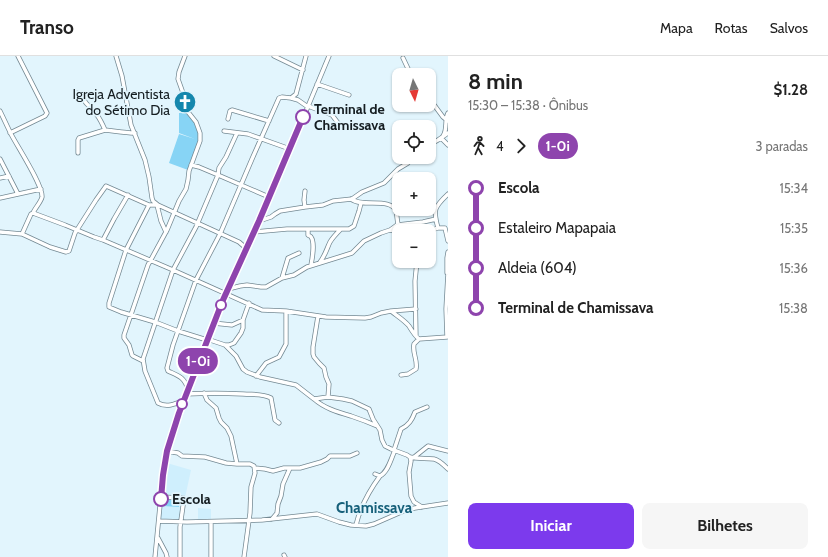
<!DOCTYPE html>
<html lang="pt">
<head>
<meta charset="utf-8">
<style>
  :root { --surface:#fff; --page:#f6f6f6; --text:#222; --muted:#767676; --line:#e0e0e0; --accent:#7c3aed }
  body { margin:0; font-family:Cabin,sans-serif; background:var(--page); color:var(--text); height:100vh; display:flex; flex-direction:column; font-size:15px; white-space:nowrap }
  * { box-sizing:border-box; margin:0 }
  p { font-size:13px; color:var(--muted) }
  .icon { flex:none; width:22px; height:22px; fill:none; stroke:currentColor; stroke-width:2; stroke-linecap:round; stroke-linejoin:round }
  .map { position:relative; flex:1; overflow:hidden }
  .sheet { display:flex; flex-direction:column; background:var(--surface); width:380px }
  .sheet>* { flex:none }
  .badge { padding:0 8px; border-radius:13px; font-size:14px; line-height:26px }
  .needle { width:26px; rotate:175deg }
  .fabs { position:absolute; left:392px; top:12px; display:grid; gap:8px }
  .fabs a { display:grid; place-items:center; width:44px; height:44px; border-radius:8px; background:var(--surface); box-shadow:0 1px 3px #0004; font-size:20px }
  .map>.badge { position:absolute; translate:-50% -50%; box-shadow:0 0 0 2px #fff }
  .legs { display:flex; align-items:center; gap:6px; height:44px; padding:0 20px; font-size:13px }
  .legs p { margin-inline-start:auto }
  .headline { display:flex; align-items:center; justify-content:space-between; height:68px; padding:0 20px }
  h1 { font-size:22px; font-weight:700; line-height:30px }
  .action { display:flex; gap:8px; margin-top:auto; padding:8px 20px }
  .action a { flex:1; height:46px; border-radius:8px; background:var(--accent); color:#fff; font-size:16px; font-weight:700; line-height:46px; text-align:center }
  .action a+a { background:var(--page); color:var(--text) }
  ul { padding:0 20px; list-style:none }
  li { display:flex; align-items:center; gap:14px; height:40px; font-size:15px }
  li i { display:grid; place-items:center; width:6px; height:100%; margin:0 5px; background:currentColor }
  li i::after { content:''; width:10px; height:10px; margin:-5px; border:3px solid; border-radius:50%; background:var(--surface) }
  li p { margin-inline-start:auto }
  li:first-child i { background:linear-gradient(#0000 50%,currentColor 0) }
  li:last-child i { background:linear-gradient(currentColor 50%,#0000 0) }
  header { display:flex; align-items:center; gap:24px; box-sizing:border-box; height:56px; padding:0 20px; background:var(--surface); border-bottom:1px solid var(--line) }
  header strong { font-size:19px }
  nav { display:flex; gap:22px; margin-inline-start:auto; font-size:14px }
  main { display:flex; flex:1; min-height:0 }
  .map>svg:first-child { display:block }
  .built { fill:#cfeffd }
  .green { fill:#87d4f5 }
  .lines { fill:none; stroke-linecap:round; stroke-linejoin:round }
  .minor-casing { stroke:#748993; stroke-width:5 }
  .minor { stroke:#fff; stroke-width:3.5 }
  .line-1-casing { stroke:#fff; stroke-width:9 }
  .line-1 { stroke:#8e44ad; stroke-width:6 }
  .stop-1-dot { fill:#fff; stroke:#8e44ad; stroke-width:2 }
  .labels { text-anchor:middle; stroke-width:3.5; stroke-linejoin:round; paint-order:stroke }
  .poi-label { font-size:14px; fill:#151d21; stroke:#e2f5fd; text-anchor:end }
  .stop-label { font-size:14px; font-weight:bold; fill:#151d21; stroke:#e2f5fd; text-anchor:start }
  .neighbourhood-label { font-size:15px; font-weight:bold; fill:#16607a; stroke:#e2f5fd }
</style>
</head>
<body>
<header>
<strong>Transo</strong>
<nav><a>Mapa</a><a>Rotas</a><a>Salvos</a></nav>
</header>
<main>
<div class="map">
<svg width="448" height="501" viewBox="0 0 448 501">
  <rect width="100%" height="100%" fill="#e2f5fd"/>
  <path class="built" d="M167,407L191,414L180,465H160Z
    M198,452L211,453V466L198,465Z"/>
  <path class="green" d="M179,57H188C190,60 194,63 196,67C203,84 194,98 188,114L169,107L179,78L195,83L179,77Z
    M164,441L179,443V451L163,450Z"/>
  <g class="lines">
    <g class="minor-casing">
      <path id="minor" d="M116,0L122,20L131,69L145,104L149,121L152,142L153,145L158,149L239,186L247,193
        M274,0L303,14
        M403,2L411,19
        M317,28L349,39
        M77,37C81,39 83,43 86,47C96,57 99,60 105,74C115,75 125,77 135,77
        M291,42L298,44L308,51
        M429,42L443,61L448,65
        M308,50L332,59L338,67
        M0,55C4,63 7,70 11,78C17,90 43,129 42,141C41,146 35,152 33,157L31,158L22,178
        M228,63L230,55L232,54L269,65
        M224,75L248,78L290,93
        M10,77L45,60L47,57L18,0
        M443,80C448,73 444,64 448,57
        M441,82L448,89
        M429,89L438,84L448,77
        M78,97V84L79,82L105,74
        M0,103L18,138
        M191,109L199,111L218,119L219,112L226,101L237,77
        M0,122L9,120
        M305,135L304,144L305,151
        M128,139L114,163L103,184L173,214L262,254L286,255L326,261L365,262L371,261L381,257L391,255C397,260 404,264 409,270C412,275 415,280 419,283L447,281L446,253L448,217
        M0,142L41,133
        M351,143C363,152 390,141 396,155C397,159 397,164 398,168C398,170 399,172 399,174
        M149,149L126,194L109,247V251L121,256L155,266L178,275L207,284
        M157,149L161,165L166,176
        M33,157L65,169L94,181L103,184
        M259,165L271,161L275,158L280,155L305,151L323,149L333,145L352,143L362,136L384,127L398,113L408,107L413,101
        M438,172C433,154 434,151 448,138
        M308,173V179C309,180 311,180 311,181C315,186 312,204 311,209
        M390,174L393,172L397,169L423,166L436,163
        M429,175L438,172H445L448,185
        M0,176L22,178L50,191L66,196L69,195L75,177L96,144L106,130L149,149H157
        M254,176L287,173H341
        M320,206C325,200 327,192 330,186C333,181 337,177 341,173H349L354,170L359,155L361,147
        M447,217V202L448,196
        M282,222L288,202L299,197
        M228,233L240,230L247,229L261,231H266L282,222L294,219L307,211L352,197L364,185L381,177L390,174L413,175
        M391,255L416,253
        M318,260L313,291V298L314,301L319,307L324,312L326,321L329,328L328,341
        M213,267L232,269L243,264
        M416,280L415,225L417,205
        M207,283L225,289L236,300L243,313L247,316L260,321L296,329L314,343L328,341L343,343L352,345L369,353L373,363L380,374L382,384L385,390L391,393L407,399L410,401L411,405L409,416L411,440L414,446L422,451
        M225,289H229L234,287L241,277L243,272V264L249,247
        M143,305L133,300L132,299L129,289L124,282V279L148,209L167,174L179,145L186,133L188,124L189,115L200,85V77L196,66L188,56L182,52L181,50L183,37L178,23L179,16L185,0
        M401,319L408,318L416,313C418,304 412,297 414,288L419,283
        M256,320L266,307L279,301L286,288V255
        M188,333C184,321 179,320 168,315L167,312L173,289L196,224L220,178L252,103L279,42L282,41L291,42L296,38L306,0
        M204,337L207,344L216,352L219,362L221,366L227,372L231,380L237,408
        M186,338C205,337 224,337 243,338C253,339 262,337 271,342L275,364L279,367
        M314,343C324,352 337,356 351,360C360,363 368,366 377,370
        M183,345C174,348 167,352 158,347L145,315L143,303L173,214L196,171L218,119L269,141
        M394,394L401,373C409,369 412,364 415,356L427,351
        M167,395L178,397L182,400L205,401L226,407L237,408H250L254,410L255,417L251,431L250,457L244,501
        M410,401C418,403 425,402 434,403C439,404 444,409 448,413
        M413,402L428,390L448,395
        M255,412L265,413L273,415L284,412H300L321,406L327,403L330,400H350L357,397
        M375,418L380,420C388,416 391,403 395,394
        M161,441L184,442V443L180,471V501
        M272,463L277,457L278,448L281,440L283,428L290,412
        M159,465L187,466L262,464L317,458L339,466L351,469L366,470L374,468L406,454L415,452L448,447
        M211,466V501
        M356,469C360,452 369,435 380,420
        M158,482L166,497L167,501
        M284,499L285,501
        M155,501L164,408L168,392L179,357L196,311L226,238L281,115L329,0"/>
    </g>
    <use href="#minor" class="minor"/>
  </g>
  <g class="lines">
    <g class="line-1-casing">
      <path id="line-1" d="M161,443L163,419L167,395L179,357L223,244L259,165L303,61"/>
    </g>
    <use href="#line-1" class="line-1"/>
  </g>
  <defs>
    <g id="church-disc" transform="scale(1.15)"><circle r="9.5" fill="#1587ad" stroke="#e2f5fd"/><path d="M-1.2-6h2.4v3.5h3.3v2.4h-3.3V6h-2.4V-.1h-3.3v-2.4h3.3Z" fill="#fff"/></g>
  </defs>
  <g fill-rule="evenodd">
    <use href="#church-disc" x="185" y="46"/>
  </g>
  <g class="stop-1-dot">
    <circle cx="303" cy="61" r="7"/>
    <circle cx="221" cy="249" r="5"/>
    <circle cx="182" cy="348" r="5"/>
    <circle cx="161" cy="443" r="7"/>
  </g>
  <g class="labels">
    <g class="poi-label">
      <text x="170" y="43">Igreja Adventista<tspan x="170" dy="16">do Sétimo Dia</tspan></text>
    </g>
    <g class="stop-label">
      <text x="314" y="58">Terminal de<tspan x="314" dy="16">Chamissava</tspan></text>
      <text x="172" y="448">Escola</text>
    </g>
    <g class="neighbourhood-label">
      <text x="374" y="457">Chamissava</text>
    </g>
  </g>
</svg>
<div class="fabs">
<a><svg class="needle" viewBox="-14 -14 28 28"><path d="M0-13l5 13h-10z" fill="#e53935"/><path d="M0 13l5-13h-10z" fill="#767676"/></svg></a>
<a><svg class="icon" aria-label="locate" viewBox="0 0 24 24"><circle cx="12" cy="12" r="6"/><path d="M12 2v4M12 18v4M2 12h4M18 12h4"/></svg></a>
<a>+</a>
<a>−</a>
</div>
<b class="badge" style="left:198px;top:305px;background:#8e44ad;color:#fff">1-0i</b>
</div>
<section class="sheet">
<div class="headline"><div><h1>8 min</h1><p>15:30 – 15:38 · Ônibus</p></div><b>$1.28</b></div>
<div class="legs"><svg class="icon" aria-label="walk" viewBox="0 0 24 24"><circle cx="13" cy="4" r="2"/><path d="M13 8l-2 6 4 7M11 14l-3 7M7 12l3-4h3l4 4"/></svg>4<svg class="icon" aria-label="forward" viewBox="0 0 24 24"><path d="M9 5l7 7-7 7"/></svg><b class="badge" style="background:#8e44ad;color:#fff">1-0i</b><p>3 paradas</p></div>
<ul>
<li><i style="color:#8e44ad"></i><b>Escola</b><p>15:34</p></li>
<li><i style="color:#8e44ad"></i><span>Estaleiro Mapapaia</span><p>15:35</p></li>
<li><i style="color:#8e44ad"></i><span>Aldeia (604)</span><p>15:36</p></li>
<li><i style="color:#8e44ad"></i><b>Terminal de Chamissava</b><p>15:38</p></li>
</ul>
<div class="action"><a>Iniciar</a><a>Bilhetes</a></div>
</section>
</main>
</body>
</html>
